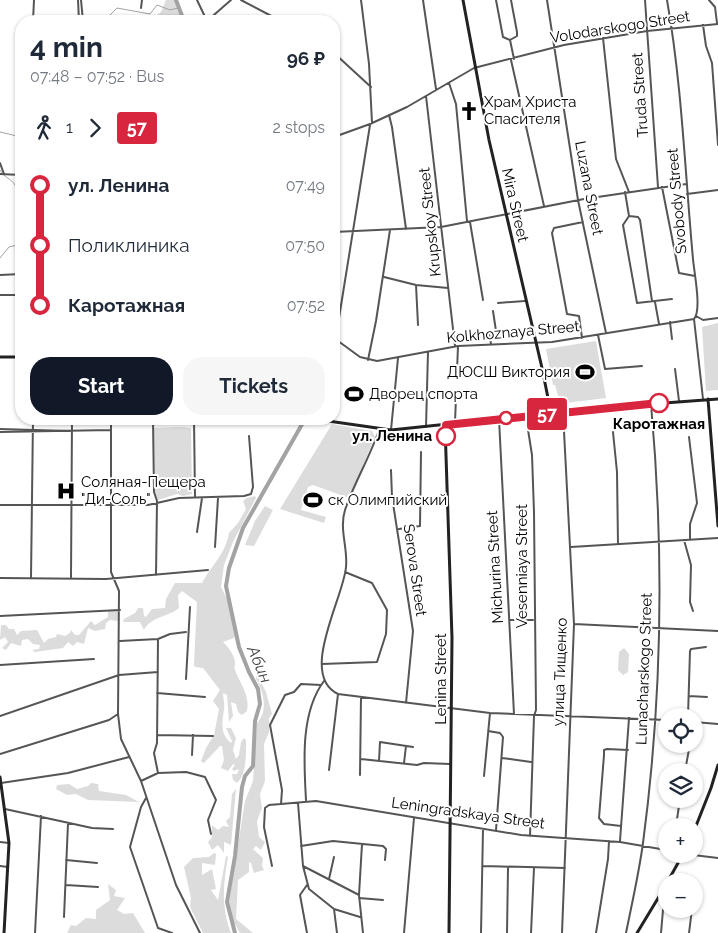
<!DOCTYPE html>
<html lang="en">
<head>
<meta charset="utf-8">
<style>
  :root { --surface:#fff; --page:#f6f6f7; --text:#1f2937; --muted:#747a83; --accent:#111827 }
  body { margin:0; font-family:Raleway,sans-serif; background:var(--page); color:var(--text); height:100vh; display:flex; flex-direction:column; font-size:19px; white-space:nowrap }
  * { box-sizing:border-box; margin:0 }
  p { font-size:16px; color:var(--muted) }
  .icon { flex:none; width:28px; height:28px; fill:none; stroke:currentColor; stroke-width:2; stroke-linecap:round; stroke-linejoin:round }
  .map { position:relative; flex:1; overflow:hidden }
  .side { position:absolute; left:15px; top:15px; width:325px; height:410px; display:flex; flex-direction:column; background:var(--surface); border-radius:20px; box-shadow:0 1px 4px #0004 }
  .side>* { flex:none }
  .badge { padding:0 10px; border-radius:4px; font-size:18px; line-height:32px }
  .buttons { position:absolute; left:658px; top:708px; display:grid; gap:10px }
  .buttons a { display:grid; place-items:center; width:45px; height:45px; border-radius:50%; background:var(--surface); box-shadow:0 1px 4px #0004; font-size:25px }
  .map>.badge { position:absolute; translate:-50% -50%; box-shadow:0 0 0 2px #fff }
  .legs { display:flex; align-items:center; gap:8px; height:55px; padding:0 15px; font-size:16px }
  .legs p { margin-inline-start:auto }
  .summary { display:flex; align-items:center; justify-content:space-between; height:85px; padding:0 15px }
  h1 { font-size:28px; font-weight:700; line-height:38px }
  .button { display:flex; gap:10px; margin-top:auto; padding:10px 15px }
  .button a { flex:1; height:58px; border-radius:20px; background:var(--accent); color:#fff; font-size:20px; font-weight:700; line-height:58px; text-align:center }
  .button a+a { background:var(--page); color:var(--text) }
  ul { padding:0 15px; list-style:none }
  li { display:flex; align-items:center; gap:18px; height:60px; font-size:19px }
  li i { display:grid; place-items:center; width:8px; height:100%; margin:0 6px; background:currentColor }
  li i::after { content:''; width:12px; height:12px; margin:-6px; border:4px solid; border-radius:50%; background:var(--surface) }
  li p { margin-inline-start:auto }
  li:first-child i { background:linear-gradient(#0000 50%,currentColor 0) }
  li:last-child i { background:linear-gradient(currentColor 50%,#0000 0) }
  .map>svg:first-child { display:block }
  .green { fill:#dcdcdc }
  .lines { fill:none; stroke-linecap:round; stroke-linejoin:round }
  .stream { stroke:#a3a3a3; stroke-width:1 }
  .river { stroke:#a3a3a3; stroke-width:4 }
  .street { stroke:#555; stroke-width:2 }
  .secondary { stroke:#222; stroke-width:3 }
  .line-1-casing { stroke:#fff; stroke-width:11 }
  .line-1 { stroke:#d7263d; stroke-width:8 }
  .stop-1-dot { fill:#fff; stroke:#d7263d; stroke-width:2.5 }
  .labels { text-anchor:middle; stroke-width:4; stroke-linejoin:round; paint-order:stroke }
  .street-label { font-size:15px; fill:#000; stroke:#fff }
  .poi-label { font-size:15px; fill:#000; stroke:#fff; text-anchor:start }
  .stop-label { font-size:15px; font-weight:bold; fill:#000; stroke:#fff }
  .water-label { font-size:16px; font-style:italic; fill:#444; stroke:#fff }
</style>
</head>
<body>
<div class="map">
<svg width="718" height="933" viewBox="0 0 718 933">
  <rect width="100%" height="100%" fill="#fff"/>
  <path class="green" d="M166,0H175L181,21H149L161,12Z
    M718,323V390L706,391L702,327Z
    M596,341L606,398L565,403L563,399H559L555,385H553L546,349Z
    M332,424L372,431L375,437L349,498L313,485L308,487L301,510L326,517L324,523L280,509Z
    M182,427L191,428L192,494L183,496L177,494L158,500L155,492L154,428Z
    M255,496L256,498L233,542L224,565L221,587L229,603L235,636L234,638L223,642C228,647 234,654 235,662C236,669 233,663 235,670C240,684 250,694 247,711L242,715L238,712L236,704L231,702L233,716L229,722L227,695L223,693C223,698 225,704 224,709C222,723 220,734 231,743L232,741L226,728H231L236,738L233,750L236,759L239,755L241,742L244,738L246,740C246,753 247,774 237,783L233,780L232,774H237L239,769L234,771L232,769L235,765L233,764L228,771L221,768L224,760L222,746H220L205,762L203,763L201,761L206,748L214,735L219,709L213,701L220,690L203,668L195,667L194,665L197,602L182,591L178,595L179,608C169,617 151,616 144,630L140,622H123L124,619L135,613L138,608H143L144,616L146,617L152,609L165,608L166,599L175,583H202C213,563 225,555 229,533L238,523L246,509L243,501L247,498Z
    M265,506L273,510L254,546L245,545L255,521Z
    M108,611H118V621L110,620L106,623L105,629L95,631L88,628L84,644L77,642L73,646L68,642L63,648L35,652L32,650L39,649L40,645L33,644L28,639L22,640L21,646L11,643L6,650L2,648L8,642L5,637L0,640L1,625H6L9,629H14L17,635L21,631L37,630L44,643L48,639L56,637L57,634L65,636L70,633L71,630L75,635H79L91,621L95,625L108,617Z
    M624,648L629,654L628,672L623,675L618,670L619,652Z
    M257,674L266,692L272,714L269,718V732L264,744L265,781L260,794L262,808L257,821L259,837L265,842L261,850L256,846L253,849L263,858L262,866L264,870L254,873L251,863L249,862V872L238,880L236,919L253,933H240L232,919L229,902L245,801L253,781L257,723C269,710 263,691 256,679Z
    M91,783L98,784L99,791L126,795L139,802L88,800L76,794L67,795L56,789L57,785L69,784L77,789L88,786Z
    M236,789L231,845L224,842V853L218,845L212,850L208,842L212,837V825L218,830L223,826L229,827L226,821L230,817L232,794Z
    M214,853L216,854L215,865L202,863V875L212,869L216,889L211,890L218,900L226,856L228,857C223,885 221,906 231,933H203L190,907L191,898L184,867L193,858L209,857Z
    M108,884L116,890L114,896L125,898L117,910L124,914L133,913L145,933H67L71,925L76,926L86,918L96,919V910L110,900Z"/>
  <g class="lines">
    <path class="stream" d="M95,21L106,19L117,8L150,14L157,5L170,10L178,8
      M0,132L17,136L21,118
      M0,170C4,178 11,178 15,185C20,193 17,204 21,214
      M0,258L9,247L21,244"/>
    <path class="river" d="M176,0L184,21
      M235,933L227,902L235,856L242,787L245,776L253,766L255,721L260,704L258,689L249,672L239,647L226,586L229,568L243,528L305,419"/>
    <path class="street" d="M78,0L79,21
      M81,0L83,21
      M197,0L207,21
      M241,0L281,21
      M361,0L369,64L372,123
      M423,0L436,89
      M496,0L503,37L510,40
      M511,0L517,32V36L510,40L514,59
      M547,0L578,200L606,333
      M645,0L658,187
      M667,0C682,85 685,173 693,259C694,272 702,310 694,319L703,399
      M709,0L715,7L717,23
      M141,8L142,0
      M33,21L34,0
      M207,21L231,0
      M703,25L706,46L712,63L718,145
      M603,38L616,159L629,192
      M334,53L371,87
      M511,60L544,206
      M449,83L456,104L467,221
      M426,96L455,346
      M389,115L392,127L406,229
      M334,137L370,124L407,107L474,68L564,45L647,31L718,24
      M0,163L4,174
      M0,174L21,175
      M17,175L21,202
      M662,187L679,273L695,276
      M625,192L629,216
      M687,194L718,190
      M629,216L623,225L637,303L672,299
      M629,216L638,217L640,220L652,301
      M470,222L483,300
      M334,232L441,227L584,199L686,184
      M0,275L21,274
      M384,277L416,285L448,288
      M416,285L418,325
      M0,295H21
      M655,302L659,324
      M498,303L525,301
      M696,316L703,320L718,318
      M670,322L672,339
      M598,335L605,369L642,366
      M334,338L360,357L377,361L458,346L552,342L694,319
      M582,338L579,316L567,314L552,233L554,228L583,222
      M338,342L339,318L370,125
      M491,344L489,333L496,331L493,311
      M368,360L376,321L390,230
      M675,369L679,401
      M457,371L458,346
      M526,417L532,455L534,512L536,710L534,716L530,836
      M111,419V572L119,591L118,714L121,739L141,781L176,885L200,933
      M153,419L154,492L157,501L156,575
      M194,419L195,497
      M499,419L514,714
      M455,422L456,397
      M426,427L428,352
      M0,429L70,431
      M379,430C370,457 354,483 345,510C339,529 348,548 346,567C344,597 298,675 338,694L490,713L666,720
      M391,430L398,358
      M0,432L111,430
      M613,432L617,472L618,544
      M689,437L697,503L690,524V539
      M391,470L392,497L413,631L406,703
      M348,503L360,504L392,497
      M0,505H148L179,498L244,496L251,494L253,487L249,436
      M399,529L420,526L421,452
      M197,532L202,498
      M684,540L691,565L690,602L693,611
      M215,547L218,498
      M571,547L718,538
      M0,578L106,579L208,570
      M31,578L33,419
      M71,578L72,419
      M0,616L120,610
      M509,620H533
      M574,624L718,631
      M158,639L157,743L154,753L158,773
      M120,641L158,639L170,634L186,632
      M322,664L377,662L386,634L387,610L372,583L345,572
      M0,665L94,659
      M186,679L190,607
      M157,693L205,697
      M689,696L707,697
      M0,716L119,675L158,672
      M688,716L690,651L691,649L706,647
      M694,722L718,724
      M488,731L500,733L503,737L496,830
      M158,735L213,736
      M0,754L109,720L118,714
      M192,755L193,735
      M502,758L531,762
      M361,759L417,765L424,763L450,764
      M379,761L380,742L413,747
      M404,763L406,746
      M329,770L338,694
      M685,771L690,744
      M360,775L361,697
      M484,776L490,713
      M141,781L158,773L186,772L205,777L216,800L208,820L211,834
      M1,783L68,773L129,757
      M146,798L141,807L130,847L158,928L172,933
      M306,800C304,763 300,713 324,681
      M298,803L303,866L309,889L334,909L360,917
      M281,804L282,790L270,725L285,695L294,692L301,684L321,685
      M5,809L92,828L113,829
      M621,826L604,824L599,818L604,755V750L607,749L628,750
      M676,826L680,799
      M620,841L629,718
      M0,842L9,843
      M362,844L359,895L363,933
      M301,846L333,841L383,846L386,849L385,860
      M685,854L718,858
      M66,860L97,863
      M0,866L8,867
      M272,866L264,827L265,808L269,805L316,801L521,835L620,842L666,850
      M303,866L359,895
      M483,866L565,868
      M329,879L334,857
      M66,885L98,887
      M359,898L383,900
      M694,900L696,888
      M334,909L337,933
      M64,917L68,823
      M35,933L41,816
      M307,933L300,895L307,885
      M404,933L414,818
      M481,933L483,829
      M507,933L508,868
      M531,933L534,868
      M562,933L574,624L563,412
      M596,933L608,859L609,841
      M626,933C632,903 639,873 643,843C662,700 664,548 651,404
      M661,933L665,887
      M689,933L692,909"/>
    <path class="secondary" d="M463,0L489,140L542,368L551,413
      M0,357H21
      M708,399L718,526
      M314,419L391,430L611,407L718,399
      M445,425L452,638L449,933
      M0,777L9,843L4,933
      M694,831L711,788L718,765
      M668,881L683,854
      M637,933L666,885"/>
  </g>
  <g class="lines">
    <g class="line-1-casing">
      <path id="line-1" d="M446,436V425L659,403"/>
    </g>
    <use href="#line-1" class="line-1"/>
  </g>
  <defs>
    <g id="church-bare" transform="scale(1.5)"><path d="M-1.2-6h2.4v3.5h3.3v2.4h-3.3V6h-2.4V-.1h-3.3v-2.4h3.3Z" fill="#000" stroke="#fff" stroke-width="2.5" paint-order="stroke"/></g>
    <g id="stadium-bare" transform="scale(1.5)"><path d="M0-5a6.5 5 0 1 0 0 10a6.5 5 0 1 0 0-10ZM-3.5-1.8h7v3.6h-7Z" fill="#000" stroke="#fff" stroke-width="2.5" paint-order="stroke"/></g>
    <g id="hospital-bare" transform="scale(1.5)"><path d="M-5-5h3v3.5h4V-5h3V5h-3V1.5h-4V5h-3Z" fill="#000" stroke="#fff" stroke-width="2.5" paint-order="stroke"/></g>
  </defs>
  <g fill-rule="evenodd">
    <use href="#church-bare" x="469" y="111"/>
    <use href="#stadium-bare" x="585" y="372"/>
    <use href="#stadium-bare" x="354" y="394"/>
    <use href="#hospital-bare" x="66" y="491"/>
    <use href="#stadium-bare" x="313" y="500"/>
  </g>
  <g class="stop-1-dot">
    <circle cx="659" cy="403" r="9"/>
    <circle cx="506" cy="418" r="6"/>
    <circle cx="446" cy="436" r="9"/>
  </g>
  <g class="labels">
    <g class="street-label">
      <text transform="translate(620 27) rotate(-9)" y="5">Volodarskogo Street</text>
      <text transform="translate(640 95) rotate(-94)" y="5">Truda Street</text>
      <text transform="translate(589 188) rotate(79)" y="5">Luzana Street</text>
      <text transform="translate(677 201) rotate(-95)" y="5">Svobody Street</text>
      <text transform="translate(515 205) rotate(77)" y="5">Mira Street</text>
      <text transform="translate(430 222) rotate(-96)" y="5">Krupskoy Street</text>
      <text transform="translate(513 332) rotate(-5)" y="5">Kolkhoznaya Street</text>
      <text transform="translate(522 566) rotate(-90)" y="5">Vesenniaya Street</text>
      <text transform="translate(495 567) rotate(-93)" y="5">Michurina Street</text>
      <text transform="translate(415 570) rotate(82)" y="5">Serova Street</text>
      <text transform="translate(644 669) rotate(-88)" y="5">Lunacharskogo Street</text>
      <text transform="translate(560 672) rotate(-88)" y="5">улица Тищенко</text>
      <text transform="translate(441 679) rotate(-90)" y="5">Lenina Street</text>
      <text transform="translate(468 813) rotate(8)" y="5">Leningradskaya Street</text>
    </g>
    <g class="poi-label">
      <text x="484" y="107">Храм Христа<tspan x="484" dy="17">Спасителя</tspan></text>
      <text x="570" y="377" text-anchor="end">ДЮСШ Виктория</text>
      <text x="369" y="399">Дворец спорта</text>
      <text x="81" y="487">Соляная-Пещера<tspan x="81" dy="17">"Ди-Соль"</tspan></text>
      <text x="328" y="505">ск Олимпийский</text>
    </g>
    <g class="stop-label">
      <text x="659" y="429">Каротажная</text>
      <text x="432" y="441" text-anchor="end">ул. Ленина</text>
    </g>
    <g class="water-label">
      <text transform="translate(260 664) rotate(67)" y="6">Абин</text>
    </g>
  </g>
</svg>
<div class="buttons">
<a><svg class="icon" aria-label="locate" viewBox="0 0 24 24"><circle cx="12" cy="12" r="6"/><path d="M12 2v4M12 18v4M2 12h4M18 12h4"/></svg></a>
<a><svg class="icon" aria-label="layers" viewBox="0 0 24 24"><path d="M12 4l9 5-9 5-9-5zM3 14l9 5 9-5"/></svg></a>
<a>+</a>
<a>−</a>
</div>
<b class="badge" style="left:547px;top:414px;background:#d7263d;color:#fff">57</b>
<section class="side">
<div class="summary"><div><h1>4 min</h1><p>07:48 – 07:52 · Bus</p></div><b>96 ₽</b></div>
<div class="legs"><svg class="icon" aria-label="walk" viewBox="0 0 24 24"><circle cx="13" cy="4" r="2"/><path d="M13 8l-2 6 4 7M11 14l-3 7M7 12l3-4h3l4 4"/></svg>1<svg class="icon" aria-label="forward" viewBox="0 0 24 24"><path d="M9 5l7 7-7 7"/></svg><b class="badge" style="background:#d7263d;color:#fff">57</b><p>2 stops</p></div>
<ul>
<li><i style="color:#d7263d"></i><b>ул. Ленина</b><p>07:49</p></li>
<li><i style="color:#d7263d"></i><span>Поликлиника</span><p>07:50</p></li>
<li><i style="color:#d7263d"></i><b>Каротажная</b><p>07:52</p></li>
</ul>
<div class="button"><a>Start</a><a>Tickets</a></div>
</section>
</div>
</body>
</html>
